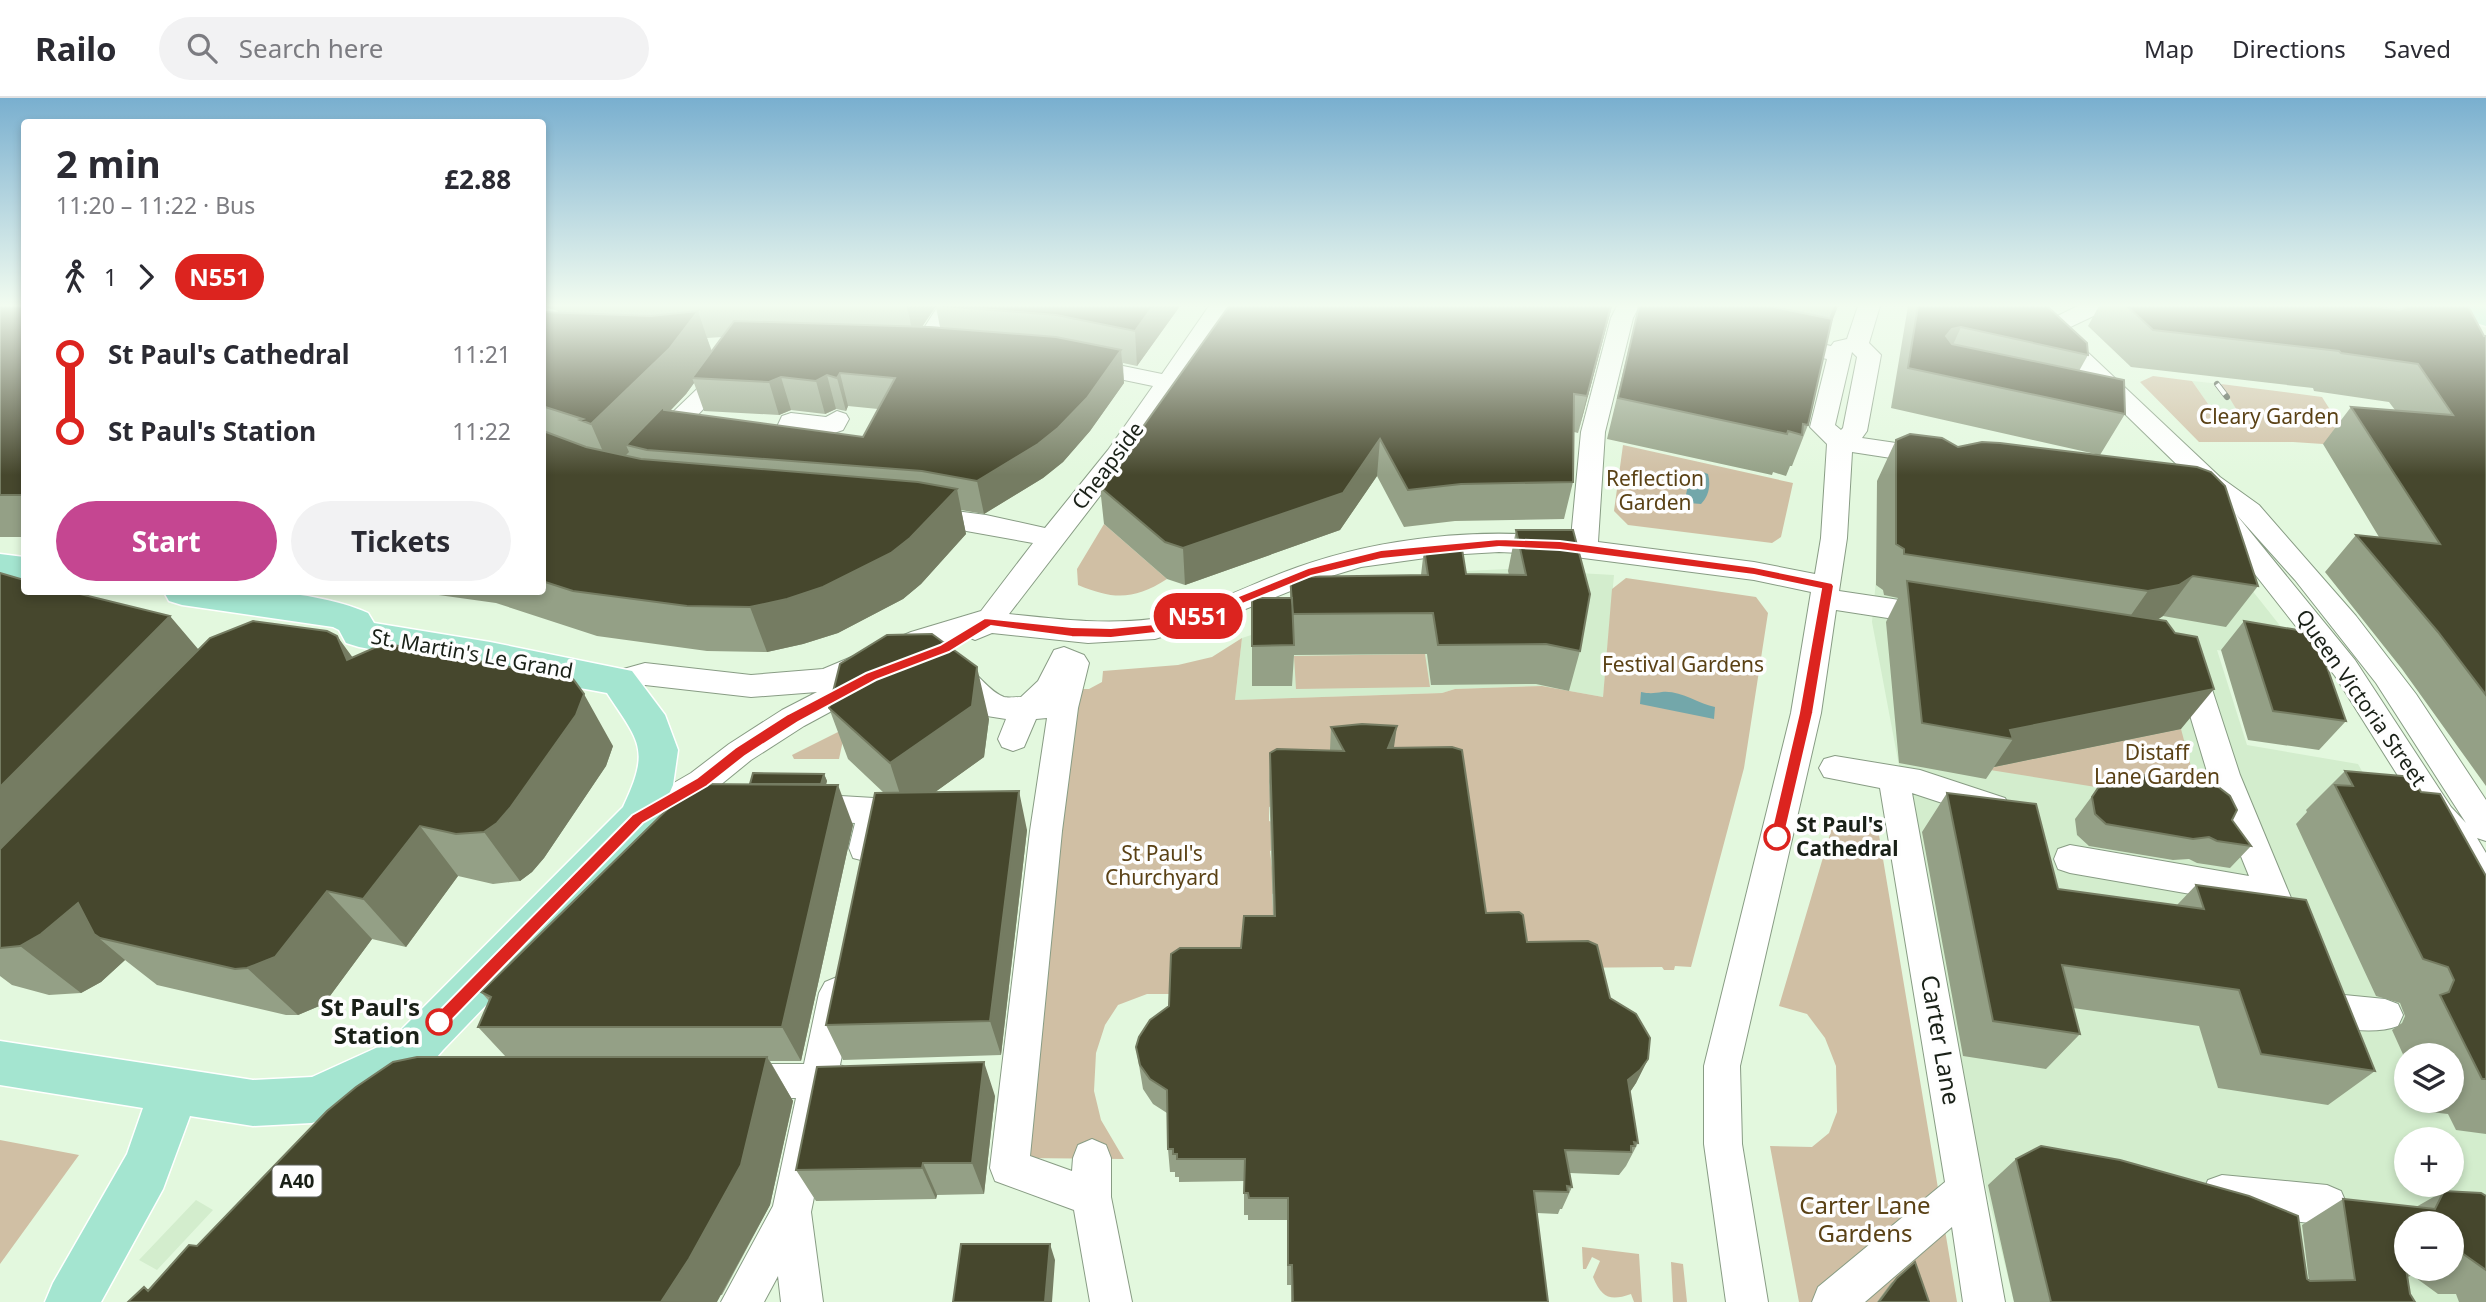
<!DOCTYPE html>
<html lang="en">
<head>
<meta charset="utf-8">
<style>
  :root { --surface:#fff; --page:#f2f2f3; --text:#2b2b33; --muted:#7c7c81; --line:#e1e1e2; --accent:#c54691 }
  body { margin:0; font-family:"Noto Sans",sans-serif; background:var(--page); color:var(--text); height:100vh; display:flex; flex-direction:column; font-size:26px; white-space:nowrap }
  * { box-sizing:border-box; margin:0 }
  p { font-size:23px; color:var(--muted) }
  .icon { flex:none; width:38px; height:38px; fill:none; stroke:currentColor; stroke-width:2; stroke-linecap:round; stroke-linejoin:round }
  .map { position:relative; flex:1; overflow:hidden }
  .sheet { position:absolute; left:21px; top:21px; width:525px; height:476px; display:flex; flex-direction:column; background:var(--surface); border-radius:7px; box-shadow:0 4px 10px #0003 }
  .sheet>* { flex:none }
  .badge { padding:0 14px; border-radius:23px; font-size:24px; line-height:46px }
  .tools { position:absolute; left:2394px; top:945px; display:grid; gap:14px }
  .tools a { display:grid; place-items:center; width:70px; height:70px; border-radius:50%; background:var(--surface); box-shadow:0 4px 10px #0003; font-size:35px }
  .map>.badge { position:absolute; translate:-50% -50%; box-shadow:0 0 0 4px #fff }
  .legs { display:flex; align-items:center; gap:10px; height:77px; padding:0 35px; font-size:23px }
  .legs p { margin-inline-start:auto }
  .headline { display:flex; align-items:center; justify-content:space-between; height:119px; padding:0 35px }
  h1 { font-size:38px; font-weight:700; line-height:52px }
  .action { display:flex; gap:14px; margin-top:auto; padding:14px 35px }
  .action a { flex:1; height:80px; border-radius:42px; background:var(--accent); color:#fff; font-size:28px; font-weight:700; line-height:80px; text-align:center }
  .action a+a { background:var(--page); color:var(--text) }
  ul { padding:0 35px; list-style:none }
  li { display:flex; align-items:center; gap:24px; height:77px; font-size:26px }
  li i { display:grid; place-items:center; width:10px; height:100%; margin:0 9px; background:currentColor }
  li i::after { content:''; width:18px; height:18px; margin:-9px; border:5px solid; border-radius:50%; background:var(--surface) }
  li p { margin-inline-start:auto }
  li:first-child i { background:linear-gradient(#0000 50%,currentColor 0) }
  li:last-child i { background:linear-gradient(currentColor 50%,#0000 0) }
  header { display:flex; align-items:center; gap:42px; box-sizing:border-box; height:98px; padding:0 35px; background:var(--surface); border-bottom:2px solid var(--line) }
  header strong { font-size:33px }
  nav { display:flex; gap:38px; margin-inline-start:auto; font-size:24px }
  .search { width:490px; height:63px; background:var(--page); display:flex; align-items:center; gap:18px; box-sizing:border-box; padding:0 24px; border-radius:38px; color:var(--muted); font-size:26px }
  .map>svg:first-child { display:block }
  .built { fill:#d3edcd; fill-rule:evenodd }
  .green { fill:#d0bfa4 }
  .water { fill:#73a7aa }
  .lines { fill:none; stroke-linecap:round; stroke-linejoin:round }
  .minor-casing { stroke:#889c84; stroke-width:2 }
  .major-casing { stroke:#fff; stroke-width:3 }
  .minor { fill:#fff; fill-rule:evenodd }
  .major { fill:#a4e5d0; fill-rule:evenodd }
  .rail-casing { stroke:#414b3e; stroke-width:6 }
  .rail { stroke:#fefefe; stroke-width:4.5; stroke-dasharray:13; stroke-linecap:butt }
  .wall { fill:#94a086; fill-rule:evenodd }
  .shaded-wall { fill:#757c62 }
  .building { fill:#46472d; stroke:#757c62; stroke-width:2 }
  .line-1 { fill:#dc241f; stroke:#fff; stroke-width:2 }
  .stop-1-dot { fill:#fff; stroke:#dc241f; stroke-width:3.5 }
  .labels { text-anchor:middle; stroke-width:7; stroke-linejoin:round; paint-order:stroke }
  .shield { fill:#fefefe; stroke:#5e635c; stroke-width:2 }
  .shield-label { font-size:19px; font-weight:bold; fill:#192017 }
  .park-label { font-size:21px; fill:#5a4115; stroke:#fefefe }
  .street-label { font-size:21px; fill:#192017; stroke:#fefefe }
  .stop-label { font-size:21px; font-weight:bold; fill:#192017; stroke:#fefefe; text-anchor:start }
  .near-stop-label { font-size:24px; font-weight:bold; fill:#192017; stroke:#fefefe; text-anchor:end }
  .near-street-label { font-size:24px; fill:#192017; stroke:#fefefe }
  .near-park-label { font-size:24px; fill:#5a4115; stroke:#fefefe }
</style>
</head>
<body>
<header>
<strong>Railo</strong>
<div class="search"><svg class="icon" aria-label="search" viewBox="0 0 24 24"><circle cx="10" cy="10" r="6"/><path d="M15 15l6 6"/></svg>Search here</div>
<nav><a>Map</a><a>Directions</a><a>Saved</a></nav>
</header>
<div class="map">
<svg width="2486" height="1204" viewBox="0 0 2486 1204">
  <rect width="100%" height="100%" fill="#e3f8de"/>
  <path class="built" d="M2192,283L2221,286L2239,315L2213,313Z
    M1885,389L2206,434L2311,567L2217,552L2247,647L2358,666L2486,891V1204H2014L1952,950L1872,524ZM2406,957H2452V1003H2406ZM2406,1041H2452V1087H2406ZM2406,1125H2452V1171H2406Z
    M1507,471L1614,477L1603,599L1542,588L1455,591L1442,595L1235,602L1242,540L1446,474Z
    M196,1102L213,1112L157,1172L139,1162Z"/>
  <path class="green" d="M2153,278L2192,283L2213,313L2238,314L2221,286L2322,299L2353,348L2293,344H2199L2140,284Z
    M1623,347L1793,385L1781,439L1772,445L1628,427L1614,413Z
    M1104,426L1167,481C1134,502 1114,502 1078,487L1077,471Z
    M1626,480L1756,499L1768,515L1744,670L1691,869L1675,868L1674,872H1664L1662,869L1558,870L1269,684L1272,708L1269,709V723L1272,724L1273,752L1270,753L1275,795L1272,796L1273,812L1277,813L1241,865L1173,896H1147L1118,907L1105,927L1096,955L1094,993L1101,1022L1124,1061L1023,1060L1077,591H1089L1102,584L1103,573L1178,567L1212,559L1242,540L1235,602L1442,595L1455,591L1542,588L1603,599L1612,491Z
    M1425,556L1430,589L1296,591L1294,558Z
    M2181,631L2201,706L1984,671Z
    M840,633H845L839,661H794L792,657Z
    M1835,719L1877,725L1957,1204H1799L1770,1048L1812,1049L1829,1035L1837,1014L1836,968L1825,940L1807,916L1779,908Z
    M0,1042L79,1057L0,1166Z
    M1582,1149L1639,1156L1642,1204H1634L1631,1196C1611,1203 1602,1201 1593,1179L1600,1163L1592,1159L1586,1171H1583Z
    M1671,1164L1683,1166L1687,1204H1673Z"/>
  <path class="water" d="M1697,372L1708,376C1711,387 1709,398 1701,406L1689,405L1685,401L1691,374Z
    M1641,594C1650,596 1655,595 1662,594C1680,592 1699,606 1715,609L1714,621L1640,606Z"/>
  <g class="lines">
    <g class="minor-casing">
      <path id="minor" d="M938,208H960L930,257H914L910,252Z
        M1209,208H1231L1126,364L1009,516C1057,521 1104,527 1152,521C1197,515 1254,484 1298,469C1382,439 1482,429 1571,440L1581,334L1611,220L1617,208H1639L1633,220L1605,334L1598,444L1754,464L1815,476L1821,440L1827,346L1810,329L1827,261L1777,250L1774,245L1777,240L1785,238L1831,248L1834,244L1847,241L1858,208H1880L1869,245L1881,257L1867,333L1862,340L1930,350L1939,352L1943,358L1939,364L1930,366L1852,354L1847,440L1839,493L1933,507L1943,510L1947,517L1943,524L1933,527L1836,512L1821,615L1740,968L1742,1046L1768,1204H1726L1704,1046V968L1791,615L1811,494L1754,482L1560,457L1499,454L1447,457L1361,469L1318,482L1228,518L1155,541L1088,545L992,535L975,542L964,537L931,548L865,578L872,586L867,594L804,628L751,662L713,693L649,730L638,734L627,730L622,721L627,712L691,675L729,646L782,612L817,594L751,599L645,587L619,594L609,591L604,583L609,575L645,565L751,577L823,571L911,534L981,513L1033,445L916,424L912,418L916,412L925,409L986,417L1045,430L1108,352L1153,288L1076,272L1072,267L1076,262L1084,260L1162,276ZM1852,254L1857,259L1843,330L1841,332L1835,327Z
        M2014,208H2038L2051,221L2078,208H2107L2104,213L2064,232L2220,379L2259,407L2356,518L2416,596L2486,702V743L2477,740L2486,755V798L2474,794L2449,749L2429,727L2335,578L2210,419L2206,413L2210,407L2221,405L2202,391ZM2235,415L2295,482L2376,585L2466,725L2451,709L2355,562Z
        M725,261L733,263L737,268L712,302L667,349L658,351L649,349L646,343L649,337L696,292L717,263Z
        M837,313L846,316L849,321L843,332L834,335L800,331L797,336L788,339L779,336L776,331L782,318L791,315L826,319Z
        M1064,549L1084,557L1089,565L1078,610L1062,733L1030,1058L1072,1073L1073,1060L1078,1047L1092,1041L1106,1047L1111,1060V1099L1132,1204H1090L1074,1112L995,1083L990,1070L1030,733L1047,620L1036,621L1024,649L1013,653L1002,649L998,641L1006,621L987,618L944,582L939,574L944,566C972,558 981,590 1004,599C1008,600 1017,599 1021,599L1038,583L1054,552Z
        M2185,560L2195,563L2208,579L2240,677L2306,836L2301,846L2289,851L2277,846L2258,802L2248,806L2070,775L2058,771L2054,761L2058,751L2070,747L2249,778L2208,677L2180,584L2170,571L2175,563Z
        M1835,658L1920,672L2005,700L2010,709L2005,718L1994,722L1912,695L2005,1204H1963L1952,1129L1865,1204H1812L1818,1189L1945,1084L1880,690L1824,679L1819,670L1824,661Z
        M807,696L874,700L885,704L890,713L877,760L865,763L853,760L849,750L855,725L807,722L796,718L791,709L796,700Z
        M837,879L849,884L855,895L840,967L850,971L856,983L850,995L834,1000L811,1114L823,1204H781L778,1178L764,1204H721L773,1108L796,1000H743L730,995L724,983L730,971L743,966H804L819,895L825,884Z
        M2318,884L2331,889L2334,896L2385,901L2398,906L2403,917L2398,928C2374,937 2334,931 2310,922L2300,900L2305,889Z
        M2222,1077L2327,1087L2341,1093L2347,1107L2341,1121L2327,1127L2222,1115L2208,1110L2202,1096L2208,1082Z"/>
    </g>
    <g class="major-casing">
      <path id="major" d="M2466,208H2486V228L2476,225Z
        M0,456L24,459V483L0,480Z
        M164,494C222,488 314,491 368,515L374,525L490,544L632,573L665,617L678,652L673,687L653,733L443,952L385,1019L368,1026L351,1019L347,1011L312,1025L253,1028L190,1018L163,1091L101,1204H45L53,1185L127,1056L143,1010L0,987V943L253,982L312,979L389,944L623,709C651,650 639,644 607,595L359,549L346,545L339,532L333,529L182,507L169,503Z"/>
    </g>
    <use href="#minor" class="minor"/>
    <use href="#major" class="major"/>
    <g class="rail-casing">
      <path id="rail" d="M2217,286L2227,299"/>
    </g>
    <use href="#rail" class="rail"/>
  </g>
  <path class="wall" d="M0,208L24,210V439H0Z
    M542,208H1180L1137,268L1123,265L1124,285L1090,333L1063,364L1043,380L984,416L961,412L966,436L921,486L903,501L838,535L803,546L767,554L707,553L597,538L496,505L417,494H542V214L558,215V213ZM936,209L940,229L922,228ZM722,239L712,253L707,240ZM694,285L704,313L779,317L791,312L825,316L836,311L846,313L848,308L878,311L863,339L670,313L686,296Z
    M1229,208H1612L1578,335L1574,334L1573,384L1564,421L1455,423L1404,429L1377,378L1340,432L1185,487L1167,481L1104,426L1100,389Z
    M1639,208H1838L1831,225L1808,327L1792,368H1790L1786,378L1773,374L1772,377L1607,341Z
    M1908,208H2047L2088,257L2079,273L2125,316L2100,357L1891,310Z
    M2099,208H2468L2484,238H2486V688L2402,571L2325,474L2356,437L2379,439L2323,346L2351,309L2395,312L2389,304L2314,293L2313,290L2131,269L2088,228Z
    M1896,342L1958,349L2258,488L2226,529L2163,518L2157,522L2181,631L1994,669L1986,681L1899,665L1886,524L1898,500L1884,497L1883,492L1876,487L1877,383Z
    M1516,432L1580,553L1569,593L1536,586L1431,587L1427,556L1294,557L1292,588H1252V500H1290V479L1421,477L1424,451L1466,476L1509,477L1508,473Z
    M0,475L199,552L352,560L613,648L606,668L544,760L532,774L520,783L493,786L458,778L406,849L372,841L324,906L298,917H286L157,887L125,862L101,884L81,895L49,897L12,887L0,878Z
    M2244,523L2346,623L2319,652L2248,642L2221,552Z
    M829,610L989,621L984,659L935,694L1027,732L1001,957L843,962L826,927L884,695L848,661Z
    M1331,629L1394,650L1486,815L1527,844L1610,900L1648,961L1636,985L1630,994L1638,1045L1626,1068L1619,1077L1570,1075L1572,1089L1562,1111H1560L1558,1116L1537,1115L1548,1204H1291V1187H1287V1122H1248V1117H1244V1083L1179,1084V1079H1175V1074H1170L1168,1051L1167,1015L1153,1006L1143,991L1136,949L1169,908L1241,850L1273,818L1269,684L1270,655L1330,652Z
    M2345,673L2421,694L2486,778V1036L2456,1032L2448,1016L2430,1014L2425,1003H2452V957H2406V963L2392,932L2402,925L2405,918L2400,905L2376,898L2296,726L2307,714L2306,712Z
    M824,676L827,683L826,687L853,727L801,963H770L793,1003L770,1107L722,1197L149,1191L197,1148L506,959L478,929L489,903L481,894L750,686Z
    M2098,690L2232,722L2251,748L2230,770L2197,765L2189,761L2173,762L2089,748L2077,737L2075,721Z
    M1947,695L2058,791L2177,807L2196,787L2375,973L2328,1007L2218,990L2199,928L2073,910L2080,936L2046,971L1963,958L1922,734Z
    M995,998L984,1096L937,1097L936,1101L816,1103L796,1072Z
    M2016,1061L2307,1181L2309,1183L2302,1127L2343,1101L2416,1109L2444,1093L2486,1098V1204H2459L2456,1196H2438L2412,1177L2408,1179L2410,1196L2415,1204H2014L1988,1087ZM2406,1125H2452V1171H2406Z
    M1915,1164L1929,1204H1877L1891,1185Z"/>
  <path class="shaded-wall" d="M907,208H936L914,241Z
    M1153,208H1180L1137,268L1135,233Z
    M1611,208H1612L1578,335L1587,298Z
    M1834,208H1838L1827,236L1821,243Z
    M698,213L713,258L692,280L694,285L686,296L667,316L626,347L629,354L611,372L591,326Z
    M1961,229L1943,269L1946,238L1952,231Z
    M1121,252L1124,285L1090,333L1063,364L1043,380L984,416L977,383Z
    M840,275L848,308L846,313L837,280Z
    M827,277L836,311L825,316L816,283Z
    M781,279L791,312L779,317L769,284Z
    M1380,341L1377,378L1340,432L1185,487L1183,450Z
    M957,391L966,436L921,486L903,501L838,535L803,546L767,554L750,509Z
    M2193,478L2163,518L2149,527L2119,534L2148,493Z
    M170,518L204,558L0,772V689Z
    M337,538L375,590L347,562Z
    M977,569L989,621L984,659L906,715L890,665Z
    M2214,591L2181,631L1994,669L2013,641L2010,632Z
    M584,596L613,648L606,668L544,760L532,774L520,783L484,734Z
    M1397,628L1393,656L1388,650Z
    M824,676L827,683L824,693L821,686Z
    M838,687L853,727L801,963L782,929Z
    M1019,693L1027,732L1001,957L990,923Z
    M420,728L458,778L406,849L363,801Z
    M327,793L372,841L324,906L298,917L247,870Z
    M78,805L94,836L125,862L101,884L81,895L20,848Z
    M767,959L793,1003L770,1107L717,1204H661Z
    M1648,961L1636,985L1628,997V982Z
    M984,964L995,998L984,1096L972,1065Z
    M923,1065L937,1097L936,1101L922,1070Z
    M1050,1146L1055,1162L1052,1204H1045Z"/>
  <path class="building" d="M0,208H21L24,210V397H0Z
    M943,208H1153L1135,233L1056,217Z
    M1229,208H1611L1587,298L1574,296L1573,384L1461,386L1408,392L1380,341L1343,395L1183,450L1165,444L1100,389Z
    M1639,208H1769L1832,221L1808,327L1803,326L1802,337L1788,333L1787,336L1618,300Z
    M1918,208H2047L2087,245L2088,257L1961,229L1952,231L1946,238L1952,246L2124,282L2125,316L1908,270Z
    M2127,208H2374L2399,212L2410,208H2468L2484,238H2486V597L2438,534L2356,437L2440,446L2351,309L2453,317L2418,266L2341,255L2339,253L2153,232Z
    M698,213L669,251L591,326L580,322L583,321L542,308V214L651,218Z
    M734,223L929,229L1056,239L1121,252L1087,300L1058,330L1038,346L977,383L922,373L647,352L626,347L664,308V312L863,339L895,280L840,275L837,280L827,277L816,283L781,279L769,284L692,280Z
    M546,334L586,349L641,361L918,384L957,391L910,440L891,455L823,489L787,501L750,509L687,508L573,493L542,483V335Z
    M1910,336L1942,340L1958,349L1982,344L2000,345L2197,369L2211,374L2225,388L2258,488L2193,478L2179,487L2148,493L1904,456V451L1896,446V342Z
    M1516,432H1573L1590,496L1580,553L1546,546L1438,547L1433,515L1293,516L1290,479L1428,477L1424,451H1462L1466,476L1526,477Z
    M0,475L24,482V494H72L170,518L0,689Z
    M1907,483L2166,523L2175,535L2197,539L2214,591L2010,632L2013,641L1922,625Z
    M1252,500H1292L1294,547L1252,548Z
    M253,523L327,533L337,538L347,562L374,550L394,547L573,581L584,596L576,617L510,710L497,725L484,734L456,736L420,728L363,801L327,793L275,859L247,870L235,871L100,840L94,836L78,805L41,836L20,848L0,850V751L210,540Z
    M2244,523L2315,535L2346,623L2273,613Z
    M932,536L977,569L972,608L890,665L829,610L840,566L887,537Z
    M1362,626L1397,628L1388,650L1452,649L1462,652L1486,815L1519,814L1523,817L1527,844L1588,843L1597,847L1610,900L1636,916L1650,940L1648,961L1640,972L1628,982L1638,1045L1634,1044L1635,1048H1631V1054L1565,1052L1572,1089L1567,1088L1568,1094L1534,1093L1548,1204H1293L1292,1167H1288V1100H1249L1248,1095H1244L1245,1061H1177V1056H1173V1051H1168L1167,992L1150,981L1140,967L1136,949L1139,939L1150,922L1169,908L1171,856L1180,850H1241L1244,818H1275L1270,655L1277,651L1344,653L1331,629Z
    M2345,673L2413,679L2421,694L2440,696L2486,778V981H2482L2440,897L2449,894L2454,882L2448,869L2423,861L2335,687L2353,688Z
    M753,675L824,676L821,686H750Z
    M2140,677L2193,682L2217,688L2230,698L2237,712L2232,722L2251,748L2217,743L2209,739L2193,741L2106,726L2095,716L2092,699L2098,690L2115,681Z
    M693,686L838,687L782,929H478L491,899L481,894Z
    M1019,693L990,923L826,927L875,695Z
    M1947,695L2036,706L2058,791L2204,811L2196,787L2306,802L2375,973L2261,956L2239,892L2062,867L2080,936L1993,923Z
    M417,959H767L741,1067L689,1161L661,1204H128L144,1189L148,1193L189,1147L197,1148L327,1013L356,989L393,964Z
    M984,964L972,1065H923L922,1070L796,1072L817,969Z
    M2041,1048L2120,1062L2249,1098L2298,1118L2307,1181L2310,1183L2355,1182L2343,1101L2435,1111L2444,1093L2481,1095L2486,1098V1172L2452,1148V1125H2406V1155L2405,1154L2406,1171L2410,1196L2415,1204H2051L2016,1061Z
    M961,1146H1050L1045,1204H953Z
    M1915,1164L1929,1204H1879L1897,1180Z"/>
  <linearGradient id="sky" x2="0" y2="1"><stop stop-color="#79afcf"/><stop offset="0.55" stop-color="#f2fcf0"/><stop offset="1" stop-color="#f2fcf0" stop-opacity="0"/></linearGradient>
  <rect width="2486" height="377" fill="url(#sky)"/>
  <path class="line-1" d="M1499,441L1560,443L1754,469L1832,485L1834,488L1813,615L1783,744H1772L1770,739L1799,615L1821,491L1754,477L1560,452L1499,449L1381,461L1311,478L1223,514L1155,535L1111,540L1072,539L991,528L949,554L876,582L798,624L745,658L707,688L643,725L444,930L439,932L433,930L430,924L433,919L632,717L697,680L735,650L788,616L866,575L940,547L985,520L1072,529L1111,530L1155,526L1214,508L1308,470L1381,452Z"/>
  <g class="stop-1-dot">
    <circle cx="1777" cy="739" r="12"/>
    <circle cx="439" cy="924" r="12"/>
  </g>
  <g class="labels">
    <rect class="shield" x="272.5" y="1067.5" width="49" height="31" rx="5"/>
    <g class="shield-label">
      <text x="297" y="1090">A40</text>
    </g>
    <g class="park-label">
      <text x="2269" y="326">Cleary Garden</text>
      <text x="1655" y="388">Reflection<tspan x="1655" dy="24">Garden</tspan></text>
      <text x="1683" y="574">Festival Gardens</text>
      <text x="2157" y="662">Distaff<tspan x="2157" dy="24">Lane Garden</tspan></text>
      <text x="1162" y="763">St Paul's<tspan x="1162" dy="24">Churchyard</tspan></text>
    </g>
    <g class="street-label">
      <text transform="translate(1108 368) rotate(-53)" y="7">Cheapside</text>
      <text transform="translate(472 556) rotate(10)" y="7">St. Martin's Le Grand</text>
      <text transform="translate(2361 600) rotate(55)" y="7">Queen Victoria Street</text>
    </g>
    <g class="stop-label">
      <text x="1796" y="734">St Paul's<tspan x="1796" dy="24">Cathedral</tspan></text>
    </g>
    <g class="near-stop-label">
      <text x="420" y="918">St Paul's<tspan x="420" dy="28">Station</tspan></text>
    </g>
    <g class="near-street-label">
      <text transform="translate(1940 942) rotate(80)" y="8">Carter Lane</text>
    </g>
    <g class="near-park-label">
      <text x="1865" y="1116">Carter Lane<tspan x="1865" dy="28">Gardens</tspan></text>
    </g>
  </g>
</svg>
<div class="tools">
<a><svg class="icon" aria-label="layers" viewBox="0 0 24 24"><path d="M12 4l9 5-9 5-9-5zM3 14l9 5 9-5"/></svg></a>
<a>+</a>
<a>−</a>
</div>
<b class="badge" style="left:1198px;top:518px;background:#dc241f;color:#fff">N551</b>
<section class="sheet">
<div class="headline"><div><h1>2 min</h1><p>11:20 – 11:22 · Bus</p></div><b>£2.88</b></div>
<div class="legs"><svg class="icon" aria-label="walk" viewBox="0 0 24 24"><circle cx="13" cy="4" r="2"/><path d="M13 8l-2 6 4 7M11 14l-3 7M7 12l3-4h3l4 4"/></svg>1<svg class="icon" aria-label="forward" viewBox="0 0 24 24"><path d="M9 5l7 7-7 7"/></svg><b class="badge" style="background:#dc241f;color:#fff">N551</b></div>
<ul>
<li><i style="color:#dc241f"></i><b>St Paul's Cathedral</b><p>11:21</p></li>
<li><i style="color:#dc241f"></i><b>St Paul's Station</b><p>11:22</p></li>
</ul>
<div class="action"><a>Start</a><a>Tickets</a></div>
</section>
</div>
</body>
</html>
